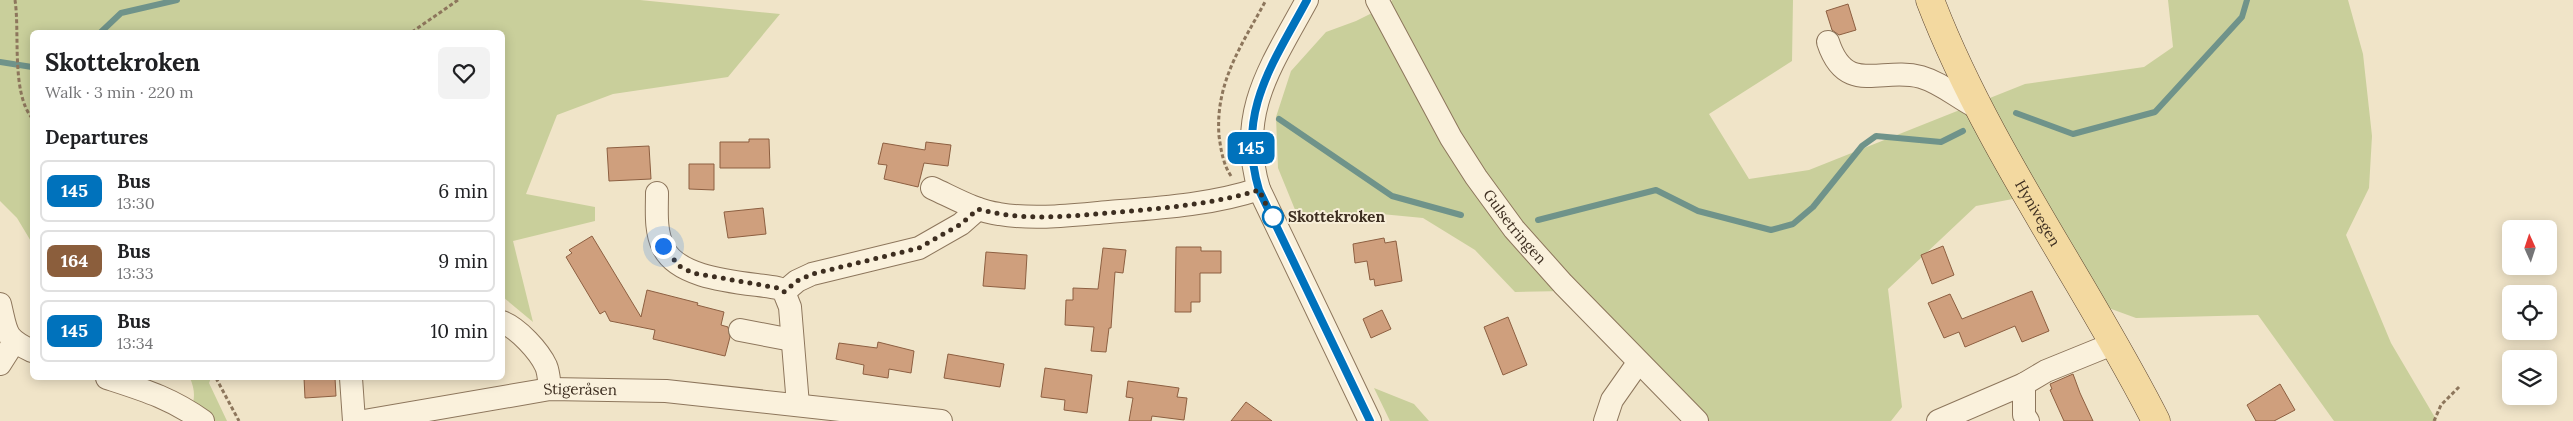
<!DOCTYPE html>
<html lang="en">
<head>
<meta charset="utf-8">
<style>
  :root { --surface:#fff; --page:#f2f2f2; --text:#202124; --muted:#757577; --line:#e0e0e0 }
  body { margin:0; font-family:Lora,serif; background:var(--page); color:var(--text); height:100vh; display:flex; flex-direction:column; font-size:19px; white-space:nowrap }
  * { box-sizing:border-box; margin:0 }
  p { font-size:16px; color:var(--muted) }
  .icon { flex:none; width:28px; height:28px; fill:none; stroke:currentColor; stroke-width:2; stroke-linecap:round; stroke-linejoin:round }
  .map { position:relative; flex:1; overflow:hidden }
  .drawer { position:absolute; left:30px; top:30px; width:475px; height:350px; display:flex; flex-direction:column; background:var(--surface); border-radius:8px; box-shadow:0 2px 12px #0003 }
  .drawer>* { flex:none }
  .badge { padding:0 10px; border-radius:8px; font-size:18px; line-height:32px }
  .needle { width:32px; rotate:357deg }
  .controls { position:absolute; left:2502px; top:220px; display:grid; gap:10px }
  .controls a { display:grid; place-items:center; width:55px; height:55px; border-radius:8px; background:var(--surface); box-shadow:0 2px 12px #0003; font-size:25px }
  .you { position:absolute; width:25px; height:25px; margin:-12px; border:4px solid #fff; border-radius:50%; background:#1a73e8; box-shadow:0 0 0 8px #1a73e833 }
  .map>.badge { position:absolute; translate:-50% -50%; box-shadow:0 0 0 2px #fff }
  h2 { padding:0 15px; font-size:19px; line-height:45px }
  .round { display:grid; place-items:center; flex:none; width:52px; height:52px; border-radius:8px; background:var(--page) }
  .summary { display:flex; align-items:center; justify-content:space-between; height:85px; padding:0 15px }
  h1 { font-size:24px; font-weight:700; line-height:38px }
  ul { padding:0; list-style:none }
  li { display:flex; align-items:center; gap:15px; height:62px; margin:0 10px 8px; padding:0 5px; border:2px solid var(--line); border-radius:8px }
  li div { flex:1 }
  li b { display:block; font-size:19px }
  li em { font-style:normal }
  li .badge { min-width:55px; font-weight:700; text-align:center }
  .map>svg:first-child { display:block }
  .green { fill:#c9cf9b }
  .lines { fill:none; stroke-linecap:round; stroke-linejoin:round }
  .stream { stroke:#6f938a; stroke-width:6 }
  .building { fill:#cf9f7d; stroke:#8d5f41 }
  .minor-casing { stroke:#8d765c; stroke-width:24 }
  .major-casing { stroke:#5b4430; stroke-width:29 }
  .path { stroke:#8d765c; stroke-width:3; stroke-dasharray:4 2.5; stroke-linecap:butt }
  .minor { stroke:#faf1dc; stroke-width:22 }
  .major { stroke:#f3d9a0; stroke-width:28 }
  .line-casing { stroke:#fff; stroke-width:11 }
  .line { stroke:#0072bc; stroke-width:8 }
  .walk { stroke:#3d2e20; stroke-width:5; stroke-dasharray:0 9 }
  .stop-dot { fill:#fff; stroke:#0072bc; stroke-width:2.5 }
  .labels { text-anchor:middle; stroke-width:4; stroke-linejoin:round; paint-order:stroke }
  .street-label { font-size:15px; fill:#3d2e20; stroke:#f7eed8 }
  .stop-label { font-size:15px; font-weight:bold; fill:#3d2e20; stroke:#f7eed8; text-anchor:start }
</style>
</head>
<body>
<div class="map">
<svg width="2573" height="421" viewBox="0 0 2573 421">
  <rect width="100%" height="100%" fill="#f0e4c8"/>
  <path class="green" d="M0,0H640L780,14L728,77L613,94L557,115L526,194L595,207V221L513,241L533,322L503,297L502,32H32V243L17,218L0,201Z
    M1392,0H1793L1792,61L1709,114L1749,179L1809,170L2025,84L2144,67L2173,47L2168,0H2348L2363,54L2372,136L2369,188L2346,235L2391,343L2437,421H2334L2258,315L2136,318L2084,299L2018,198L1976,206L1888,289L1902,407L1891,421H1683L1564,291L1515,292L1475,250L1423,218L1371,213L1298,217L1278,168L1276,117L1291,71L1326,32L1356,21L1390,4Z
    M190,378H211L209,383L227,421H182C195,407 197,394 190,378Z
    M1374,388L1414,404L1429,421H1390Z"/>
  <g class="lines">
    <path class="stream" d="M101,32L121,13L177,0
      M0,62L32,67
      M2016,113L2073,134L2155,112L2242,17L2247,0
      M1279,119L1392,196L1461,215
      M1538,220L1656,190L1698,211L1771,230L1793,224L1813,207L1862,146L1876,136L1941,142L1963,131"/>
  </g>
  <path class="building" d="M1848,4L1856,30L1839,35L1832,30L1826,11Z
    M749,139H769L770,168H720V142H749Z
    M926,142L951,145L948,166L924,163L918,187L884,179L887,165L878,164L883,143L925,150Z
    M649,146L651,179L609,181L607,148Z
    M689,164H714V190L689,189Z
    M763,208L766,234L728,238L724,212Z
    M592,236L641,317L647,290L698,303L697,305L724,312L721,325L728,327L730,337L725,356L653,339L655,330L610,321L605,311L600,314L566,257L572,253L569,250Z
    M1384,238L1385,243L1396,241L1402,281L1375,286L1374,279L1370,280L1367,261L1355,263L1353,244Z
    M1943,246L1954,275L1932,284L1921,255Z
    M1176,247H1201V251H1221V273H1200V302H1191V312H1175Z
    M1103,248L1126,250L1123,273L1115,272L1111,328H1109L1106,352L1091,351L1094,327L1065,325L1066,300H1073V288L1098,289Z
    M986,252L1027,255L1025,289L983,286Z
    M2032,291L2049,331L2022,342L2015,326L1965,347L1959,332L1944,338L1928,303L1950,294L1962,319Z
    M1382,310L1391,329L1371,338L1363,319Z
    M1508,317L1527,365L1503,375L1484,327Z
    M878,342L914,351L911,373L889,369L888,378L863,374L864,365L836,359L839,343L877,348Z
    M948,354L1004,364L1000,387L944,378Z
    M1045,368L1092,375L1087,413L1064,410L1065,400L1041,397Z
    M2073,374L2080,393L2093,421H2064L2050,390L2052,389L2050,384Z
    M304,378H335L336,396L305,398Z
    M1128,381L1179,388L1177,397L1187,398L1184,420L1152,416L1151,421H1129L1133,398L1126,397Z
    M2280,384L2295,410L2274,421H2256L2247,405Z
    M1246,402L1272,421H1231Z"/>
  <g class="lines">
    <g class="minor-casing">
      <g id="minor">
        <path d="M1307,0C1272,65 1236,112 1259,189L1370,421"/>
        <path id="s1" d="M1377,0L1451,138L1476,177L1514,229L1563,284L1697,421"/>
        <path d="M1828,42C1846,97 1882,66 1921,77C1942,83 1959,99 1978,108"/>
        <path d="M932,188C954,198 976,211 999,214C1035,220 1073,215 1109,212C1159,208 1211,205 1259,189"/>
        <path d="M657,193C657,211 655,230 663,247C679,281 744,282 778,288L784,292L790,307L798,405"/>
        <path d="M784,292L797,281L812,274L919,248L961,224L978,209"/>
        <path d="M0,304C7,333 4,338 32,351"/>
        <path d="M502,322C518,328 539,351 546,366C549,373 549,382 550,389"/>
        <path d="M740,330L792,340"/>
        <path d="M0,364L14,342"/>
        <path d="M107,378C144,390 171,398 203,421"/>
        <path d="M351,378L354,421"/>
        <path d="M2024,384V415L2028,421"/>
        <path id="s2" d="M364,421L550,389L666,391L941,421"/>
        <path d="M1605,421L1612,400L1638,363"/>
        <path d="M1938,421L2024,384L2046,371L2115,343"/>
      </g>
    </g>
    <g class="major-casing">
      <g id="major">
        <path id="s3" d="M1930,0C1987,149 2084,279 2156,421"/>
      </g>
    </g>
    <path class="path" d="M15,0C20,33 11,92 32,118
      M412,32L458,0
      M1231,176C1223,164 1221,150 1219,136C1215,82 1242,45 1266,0
      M216,378L239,421
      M2434,421L2441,405L2460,386"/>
    <use href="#minor" class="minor"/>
    <use href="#major" class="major"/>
  </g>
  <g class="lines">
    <g class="line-casing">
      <path id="line" d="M1307,0C1272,65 1236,113 1259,190L1370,421"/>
    </g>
    <use href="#line" class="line"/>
    <path class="walk" d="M663,246L679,266L693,273L778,288L784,292L797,281L812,274L919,248L961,224L978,209C1024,222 1072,216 1119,212C1166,208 1214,204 1259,190L1276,225L1273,217"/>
  </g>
  <circle class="stop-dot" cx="1273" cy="217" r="10"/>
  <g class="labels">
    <g class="street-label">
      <text dy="5" stroke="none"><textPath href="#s3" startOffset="239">Hynivegen</textPath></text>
      <text dy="5" stroke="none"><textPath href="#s1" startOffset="266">Gulsetringen</textPath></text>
      <text dy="5" stroke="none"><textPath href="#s2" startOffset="219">Stigeråsen</textPath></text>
    </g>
    <g class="stop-label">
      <text x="1288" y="222">Skottekroken</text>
    </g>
  </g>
</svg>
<div class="controls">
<a><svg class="needle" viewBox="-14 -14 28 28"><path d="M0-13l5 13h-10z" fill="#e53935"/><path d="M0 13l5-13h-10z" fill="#757577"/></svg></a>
<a><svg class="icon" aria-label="locate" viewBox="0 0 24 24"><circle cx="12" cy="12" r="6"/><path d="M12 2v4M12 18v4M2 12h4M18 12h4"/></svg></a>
<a><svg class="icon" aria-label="layers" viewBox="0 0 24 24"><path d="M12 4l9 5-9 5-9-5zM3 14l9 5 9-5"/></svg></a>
</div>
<div class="you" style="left:663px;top:246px"></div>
<b class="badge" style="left:1251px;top:148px;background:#0072bc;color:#fff">145</b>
<section class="drawer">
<div class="summary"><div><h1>Skottekroken</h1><p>Walk · 3 min · 220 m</p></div><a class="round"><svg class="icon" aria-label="heart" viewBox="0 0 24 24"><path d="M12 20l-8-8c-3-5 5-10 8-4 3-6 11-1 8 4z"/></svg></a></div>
<h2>Departures</h2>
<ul>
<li><span class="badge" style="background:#0072bc;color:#fff">145</span><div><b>Bus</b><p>13:30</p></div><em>6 min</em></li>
<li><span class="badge" style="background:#8b5e3c;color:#fff">164</span><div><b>Bus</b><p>13:33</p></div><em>9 min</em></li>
<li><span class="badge" style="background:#0072bc;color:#fff">145</span><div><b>Bus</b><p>13:34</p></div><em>10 min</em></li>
</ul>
</section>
</div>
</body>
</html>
